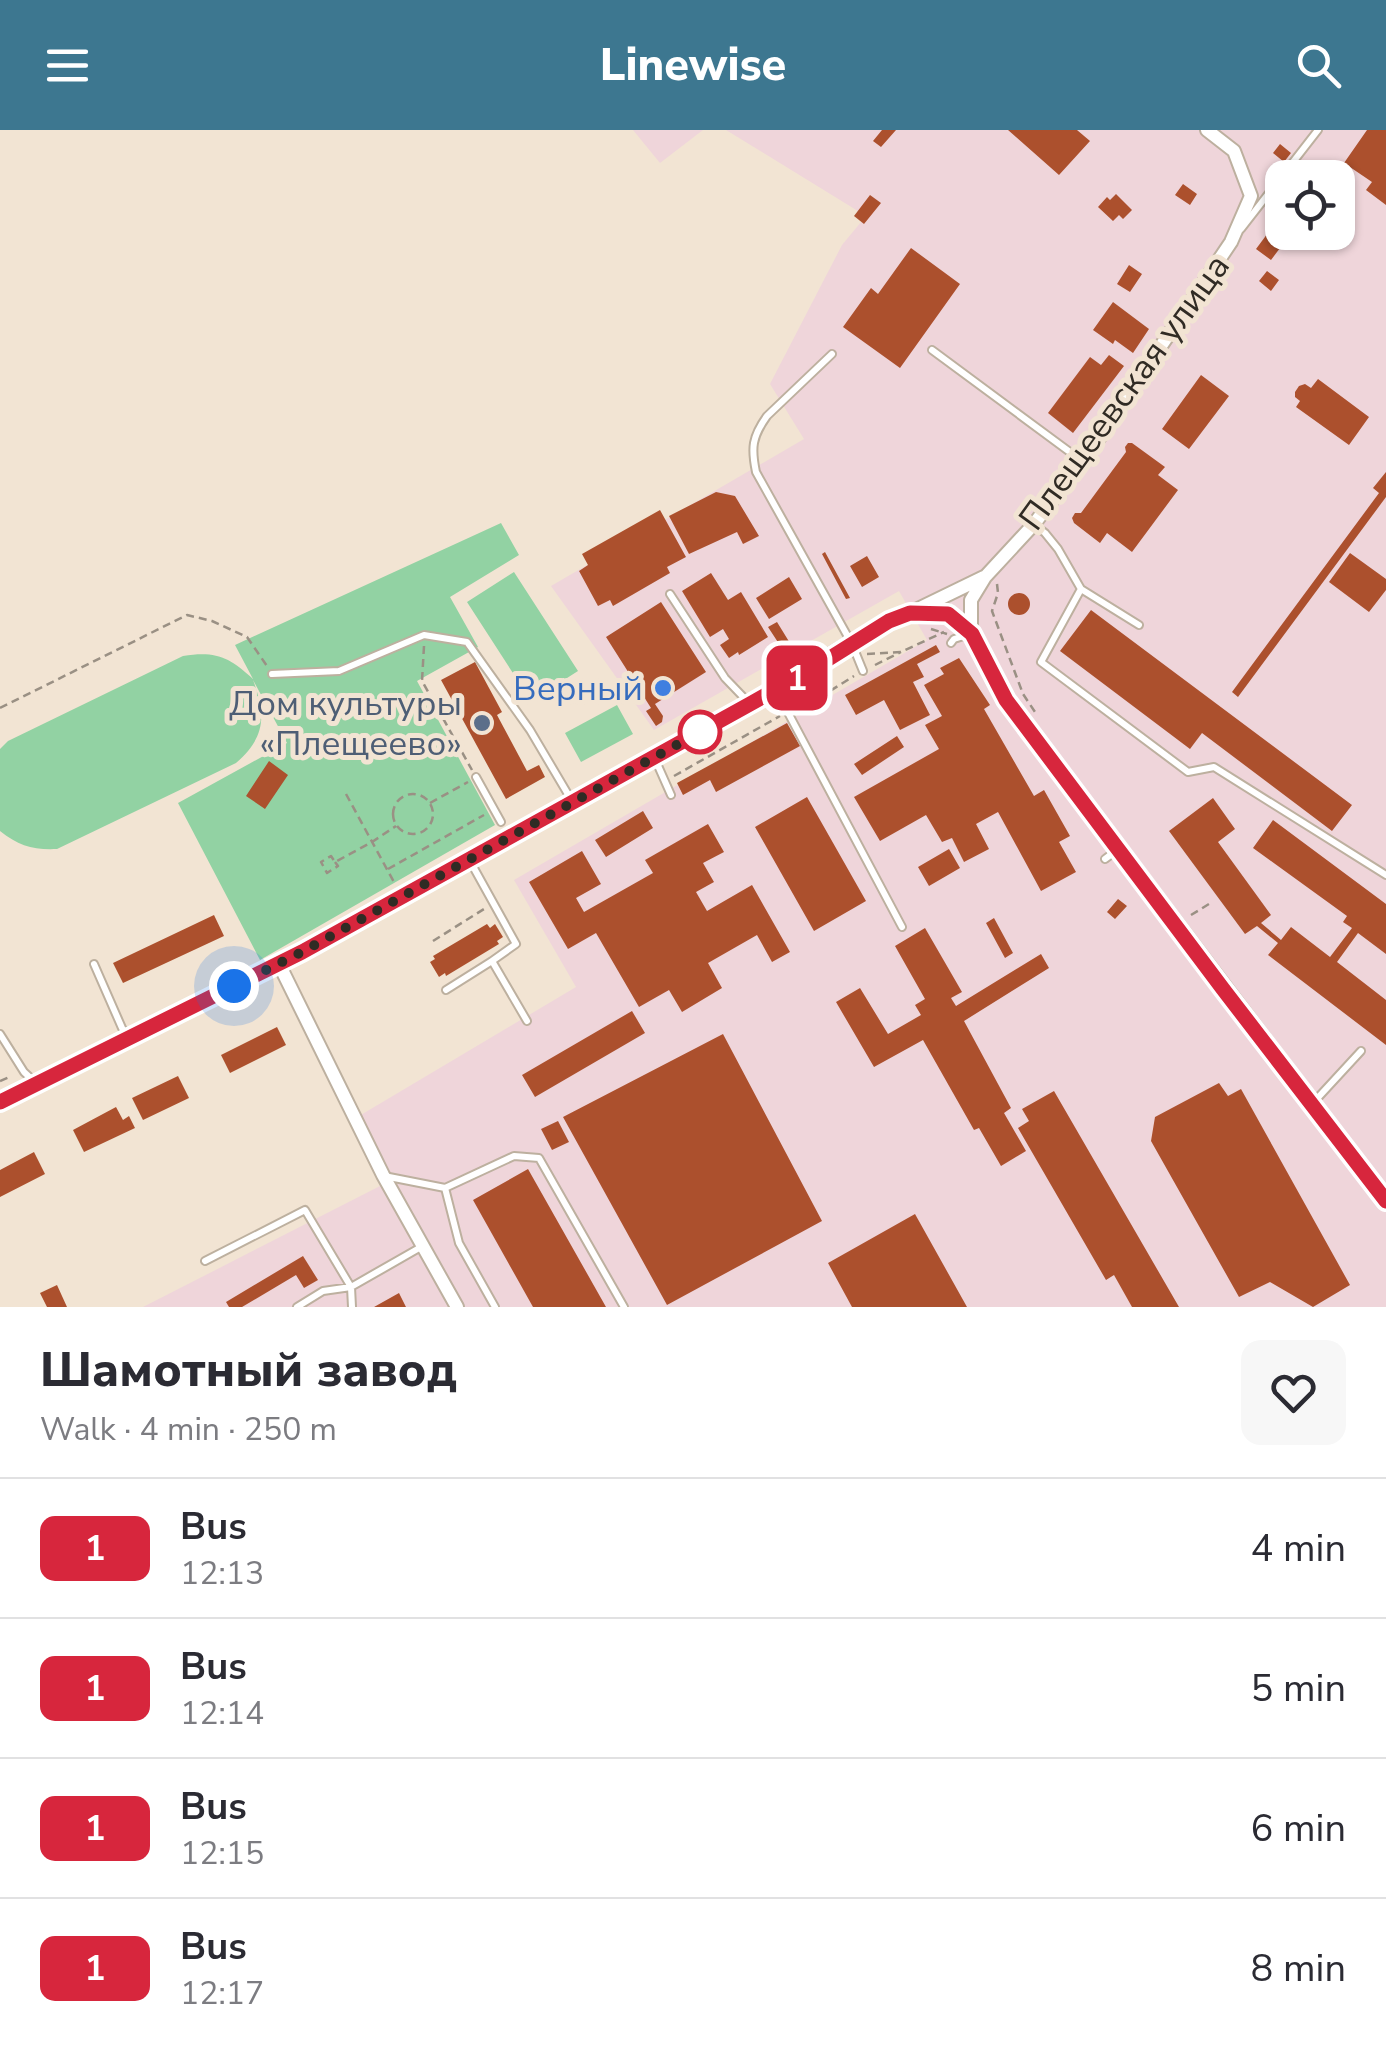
<!DOCTYPE html>
<html lang="en">
<head>
<meta charset="utf-8">
<style>
  :root { --surface:#fff; --page:#f7f7f7; --text:#2b2b33; --muted:#7c7c81; --line:#e1e1e2; --accent:#3d7790 }
  body { margin:0; font-family:"Nunito Sans",sans-serif; background:var(--page); color:var(--text); height:100vh; display:flex; flex-direction:column; font-size:38px; white-space:nowrap }
  * { box-sizing:border-box; margin:0 }
  p { font-size:32px; color:var(--muted) }
  .icon { flex:none; width:55px; height:55px; fill:none; stroke:currentColor; stroke-width:2; stroke-linecap:round; stroke-linejoin:round }
  .map { position:relative; height:1177px; overflow:hidden }
  .drawer { display:flex; flex-direction:column; background:var(--surface); flex:1 }
  .drawer>* { flex:none }
  .badge { padding:0 20px; border-radius:15px; font-size:35px; line-height:65px }
  .controls { position:absolute; left:1265px; top:30px; display:grid; gap:20px }
  .controls a { display:grid; place-items:center; width:90px; height:90px; border-radius:20px; background:var(--surface); box-shadow:0 2px 8px #0004; font-size:50px }
  .you { position:absolute; width:50px; height:50px; margin:-25px; border:8px solid #fff; border-radius:50%; background:#1a73e8; box-shadow:0 0 0 15px #1a73e833 }
  .map>.badge { position:absolute; translate:-50% -50%; box-shadow:0 0 0 5px #fff }
  .round { display:grid; place-items:center; flex:none; width:105px; height:105px; border-radius:20px; background:var(--page) }
  .headline { display:flex; align-items:center; justify-content:space-between; height:170px; padding:0 40px }
  h1 { font-size:48px; font-weight:800; line-height:75px }
  ul { padding:0; list-style:none }
  li { display:flex; align-items:center; gap:30px; height:140px; padding:0 40px; border-top:2px solid var(--line) }
  li div { flex:1 }
  li b { display:block; font-size:38px }
  li em { font-style:normal }
  li .badge { min-width:110px; font-weight:700; text-align:center }
  header { display:flex; justify-content:space-between; align-items:center; height:130px; padding:0 40px; background:var(--accent); color:#fff; font-size:45px; font-weight:800 }
  .map>svg:first-child { display:block }
  .industrial { fill:#efd5da; fill-rule:evenodd }
  .green { fill:#92d2a3 }
  .building { fill:#ac502d }
  .lines { fill:none; stroke-linecap:round; stroke-linejoin:round }
  .service-casing { stroke:#bdb09f; stroke-width:10 }
  .minor-casing { stroke:#bdb09f; stroke-width:16 }
  .tertiary-casing { stroke:#bdb09f; stroke-width:19 }
  .path { stroke:#9a9084; stroke-width:2.5; stroke-dasharray:8 5; stroke-linecap:butt }
  .service { stroke:#fff; stroke-width:6 }
  .minor { stroke:#fff; stroke-width:12 }
  .tertiary { stroke:#fff; stroke-width:15 }
  .line-casing { stroke:#fff; stroke-width:22 }
  .line { stroke:#d7263d; stroke-width:15 }
  .walk { stroke:#302b24; stroke-width:10; stroke-dasharray:0 18 }
  .shop-dot { fill:#3f7fe0; stroke:#f2e4d3; stroke-width:4 }
  .service-dot { fill:#5c6f8a; stroke:#f2e4d3; stroke-width:4 }
  .stop-dot { fill:#fff; stroke:#d7263d; stroke-width:5 }
  .labels { text-anchor:middle; stroke-width:10; stroke-linejoin:round; paint-order:stroke }
  .street-label { font-size:35px; fill:#302b24; stroke:#f2e4d3 }
  .shop-label { font-size:35px; fill:#366cbe; stroke:#f2e4d3; text-anchor:end }
  .service-label { font-size:35px; fill:#4e5e75; stroke:#f2e4d3; text-anchor:end }
</style>
</head>
<body>
<header><svg class="icon" aria-label="menu" viewBox="0 0 24 24"><path d="M4 6h16M4 12h16M4 18h16"/></svg>Linewise<svg class="icon" aria-label="search" viewBox="0 0 24 24"><circle cx="10" cy="10" r="6"/><path d="M15 15l6 6"/></svg></header>
<div class="map">
<svg width="1386" height="1177" viewBox="0 0 1386 1177">
  <rect width="100%" height="100%" fill="#f2e4d3"/>
  <path class="industrial" d="M633,0H703L660,33Z
    M726,0H1386V1177H143L384,1054L349,992L576,857L514,750L927,510L899,461L654,600L551,456L804,309L770,254L842,115L866,86ZM1282,48H1338V102H1282Z"/>
  <path class="green" d="M501,393L519,425L450,467L478,517L417,551L495,695L260,830L178,673L287,613L253,550C266,585 266,607 236,633L57,719C33,720 19,716 0,701V619L8,611L183,526C216,521 229,527 253,549L235,515Z
    M514,442L578,541L531,571L467,472Z
    M617,575L633,604L581,632L565,603Z"/>
  <path class="building" d="M882,0H896L881,17L873,11Z
    M1008,0H1077L1090,11L1059,45Z
    M1367,0H1386V75L1366,60L1372,52L1344,33Z
    M1280,14L1291,23L1284,32L1273,23Z
    M1183,54L1197,64L1190,75L1175,65Z
    M1116,64L1132,80L1123,89L1119,85L1113,91L1098,77L1107,67L1110,70Z
    M870,65L881,73L864,94L854,86Z
    M1282,84V102H1292L1271,130L1256,119Z
    M911,118L960,154L900,238L843,197L871,158L878,164Z
    M1129,135L1142,144L1130,162L1117,154Z
    M1267,141L1279,150L1271,161L1259,151Z
    M1113,172L1149,199L1133,223L1115,210L1113,214L1093,200Z
    M1109,225L1124,236L1073,303L1048,283L1090,227L1101,235Z
    M1201,245L1229,266L1189,319L1162,299Z
    M1318,249L1369,287L1349,315L1296,277L1300,271L1295,267V262L1299,256L1305,254L1311,258Z
    M1128,313H1132L1165,337L1158,345L1178,360L1132,422L1107,403L1100,413L1074,393L1072,388L1075,383H1081L1126,322L1125,317Z
    M1386,342V367L1238,567L1232,562L1379,363L1373,358Z
    M716,362L735,366L759,406L743,414L737,402L689,424L669,386Z
    M660,380L686,427L667,437L670,443L613,476L610,470L598,476L579,441L588,435L582,424Z
    M825,422L850,468L846,469L822,424Z
    M1350,423L1386,449V460L1369,482L1329,452Z
    M867,426L879,447L862,457L850,436Z
    M711,443L728,470L741,462L768,507L739,525L738,522L729,528L720,515L729,509L723,499L710,507L682,461Z
    M789,447L802,469L769,489L756,468Z
    M1008 474a11 11 0 1 1 22 0a11 11 0 1 1-22 0Z
    M661,472L706,542L655,574L663,586L662,592L656,596L646,581L651,578L606,507Z
    M1091,480L1352,675L1332,701L1202,603L1190,619L1060,521Z
    M777,492L793,518L785,523L768,497Z
    M936,515L940,522L917,534L924,547L913,552L930,585L900,600L884,570L856,585L845,565Z
    M959,528L990,575L984,579L1034,666L1044,660L1070,706L1059,712L1076,742L1041,761L998,682L976,694L989,719L964,732L952,708L942,712L926,685L880,711L854,667L939,619L925,595L942,586L924,555L944,544L940,538Z
    M475,532L502,582L497,585L527,641L539,635L545,647L506,669L441,550Z
    M787,593L800,616L716,662L710,650L683,665L677,653Z
    M897,606L904,617L862,645L854,634Z
    M269,631L288,645L265,679L246,666Z
    M807,667L866,771L814,801L755,697Z
    M1213,668L1235,699L1218,712L1271,785L1261,793L1281,810L1291,797L1330,827L1352,798L1343,792L1347,786L1253,718L1273,690L1386,774V824L1358,803L1337,832L1386,870V915L1268,825L1278,813L1257,796L1245,804L1169,701Z
    M643,681L653,698L606,727L595,710Z
    M708,694L724,722L703,733L714,752L696,762L707,781L752,755L790,822L772,832L757,805L708,833L722,858L682,882L669,860L639,877L596,803L568,819L529,752L582,721L601,754L576,768L584,782L653,743L645,730Z
    M949,719L960,738L929,756L918,737Z
    M1118,769L1127,776L1115,789L1107,782Z
    M214,785L224,806L123,853L113,833Z
    M994,788L1013,823L1005,828L986,793Z
    M487,794L490,798L495,794L503,807L497,811L499,814L446,846L445,843L439,847L430,832L435,829L433,826Z
    M925,798L962,862L951,868L956,876L1041,824L1049,838L964,891L1011,978L1004,983L1026,1021L1001,1036L979,998L974,1000L923,910L874,937L836,872L860,858L888,904L921,885L915,875L925,869L895,816Z
    M632,881L645,903L535,967L522,945Z
    M277,897L286,915L230,943L221,925Z
    M723,904L822,1091L667,1175L563,987Z
    M178,946L189,968L143,990L132,968Z
    M1219,953L1228,966L1241,959L1350,1155L1313,1177L1270,1152L1239,1167L1151,1011L1155,987Z
    M1054,961L1179,1177H1132L1114,1145L1106,1150L1018,998L1029,991L1022,979Z
    M116,977L123,990L129,986L135,998L84,1022L73,1000Z
    M558,991L569,1012L552,1020L541,999Z
    M34,1022L45,1044L0,1067V1040Z
    M528,1039L606,1177H533L473,1070Z
    M915,1084L967,1177H852L828,1133Z
    M303,1126L318,1150L304,1158L296,1145L242,1177H229L226,1172Z
    M57,1155L67,1177H47L40,1163Z
    M399,1163L406,1177H374Z"/>
  <g class="lines">
    <g class="service-casing">
      <path id="service" d="M1241,99L1318,0
        M932,220L1082,331
        M832,224L767,286C752,307 751,318 756,342L852,514L863,541
        M1035,395L1045,403L1058,419L1081,459L1139,495
        M1081,459L1041,532L1188,642L1214,637L1386,745
        M670,464L725,548L749,573
        M951,513L954,509L970,504
        M272,544L339,541L424,505L467,512L530,600L572,671
        M776,560L902,797
        M655,629L671,665
        M476,647L501,692
        M1105,729L1117,720
        M470,731L516,814L492,831L527,891
        M94,834L122,898L128,906
        M446,860L492,831
        M0,904L24,942L37,954
        M1313,973L1361,921
        M384,1046L445,1058L514,1026L539,1028L624,1177
        M445,1058L459,1113L495,1177
        M205,1131L305,1080L351,1157L352,1177
        M297,1177L323,1161L351,1157L421,1117"/>
    </g>
    <g class="minor-casing">
      <path id="minor" d="M912,482L984,447
        M971,504V470L985,447L1034,394L1093,317L1231,112L1251,66L1234,21L1207,0
        M279,834L383,1045L457,1177"/>
    </g>
    <g class="tertiary-casing">
      <path id="tertiary" d="M0,972L302,822L750,574L889,491L910,483H949L971,504L1006,570L1386,1071"/>
    </g>
    <path class="path" d="M997,454L998,463L992,481L1023,564L1037,585
      M931,499L947,504
      M424,516L422,551L472,640
      M867,524L901,522L944,502
      M875,535L901,522
      M0,578L187,485L212,491L247,507L267,536
      M796,578L809,574L854,546
      M674,646L780,586
      M346,664L395,754
      M393 684a20 20 0 1 1 40 0a20 20 0 1 1-40 0Z
      M430,673L468,652
      M335,732L338,736L327,743L321,732L331,726L335,732L372,712L396,696
      M388,739L484,685
      M1191,785L1209,774
      M433,811L484,779
      M0,951L12,946"/>
    <use href="#service" class="service"/>
    <use href="#minor" class="minor"/>
    <use href="#tertiary" class="tertiary"/>
  </g>
  <g class="lines">
    <g class="line-casing">
      <path id="line" d="M0,972L302,822L750,574L822,533L889,491L910,483L948,484L972,504L1006,570L1223,859L1386,1071"/>
    </g>
    <use href="#line" class="line"/>
    <path class="walk" d="M234,856L302,822L700,602"/>
  </g>
  <circle class="shop-dot" cx="663" cy="558" r="10"/>
  <circle class="service-dot" cx="482" cy="593" r="10"/>
  <circle class="stop-dot" cx="700" cy="602" r="20"/>
  <g class="labels">
    <g class="street-label">
      <text transform="translate(1124 262) rotate(-54)" y="12">Плещеевская улица</text>
    </g>
    <g class="shop-label">
      <text x="643" y="570">Верный</text>
    </g>
    <g class="service-label">
      <text x="462" y="585">Дом культуры<tspan x="462" dy="40">«Плещеево»</tspan></text>
    </g>
  </g>
</svg>
<div class="controls">
<a><svg class="icon" aria-label="locate" viewBox="0 0 24 24"><circle cx="12" cy="12" r="6"/><path d="M12 2v4M12 18v4M2 12h4M18 12h4"/></svg></a>
</div>
<div class="you" style="left:234px;top:856px"></div>
<b class="badge" style="left:797px;top:548px;background:#d7263d;color:#fff">1</b>
</div>
<section class="drawer">
<div class="headline"><div><h1>Шамотный завод</h1><p>Walk · 4 min · 250 m</p></div><a class="round"><svg class="icon" aria-label="heart" viewBox="0 0 24 24"><path d="M12 20l-8-8c-3-5 5-10 8-4 3-6 11-1 8 4z"/></svg></a></div>
<ul>
<li><span class="badge" style="background:#d7263d;color:#fff">1</span><div><b>Bus</b><p>12:13</p></div><em>4 min</em></li>
<li><span class="badge" style="background:#d7263d;color:#fff">1</span><div><b>Bus</b><p>12:14</p></div><em>5 min</em></li>
<li><span class="badge" style="background:#d7263d;color:#fff">1</span><div><b>Bus</b><p>12:15</p></div><em>6 min</em></li>
<li><span class="badge" style="background:#d7263d;color:#fff">1</span><div><b>Bus</b><p>12:17</p></div><em>8 min</em></li>
</ul>
</section>
</body>
</html>
